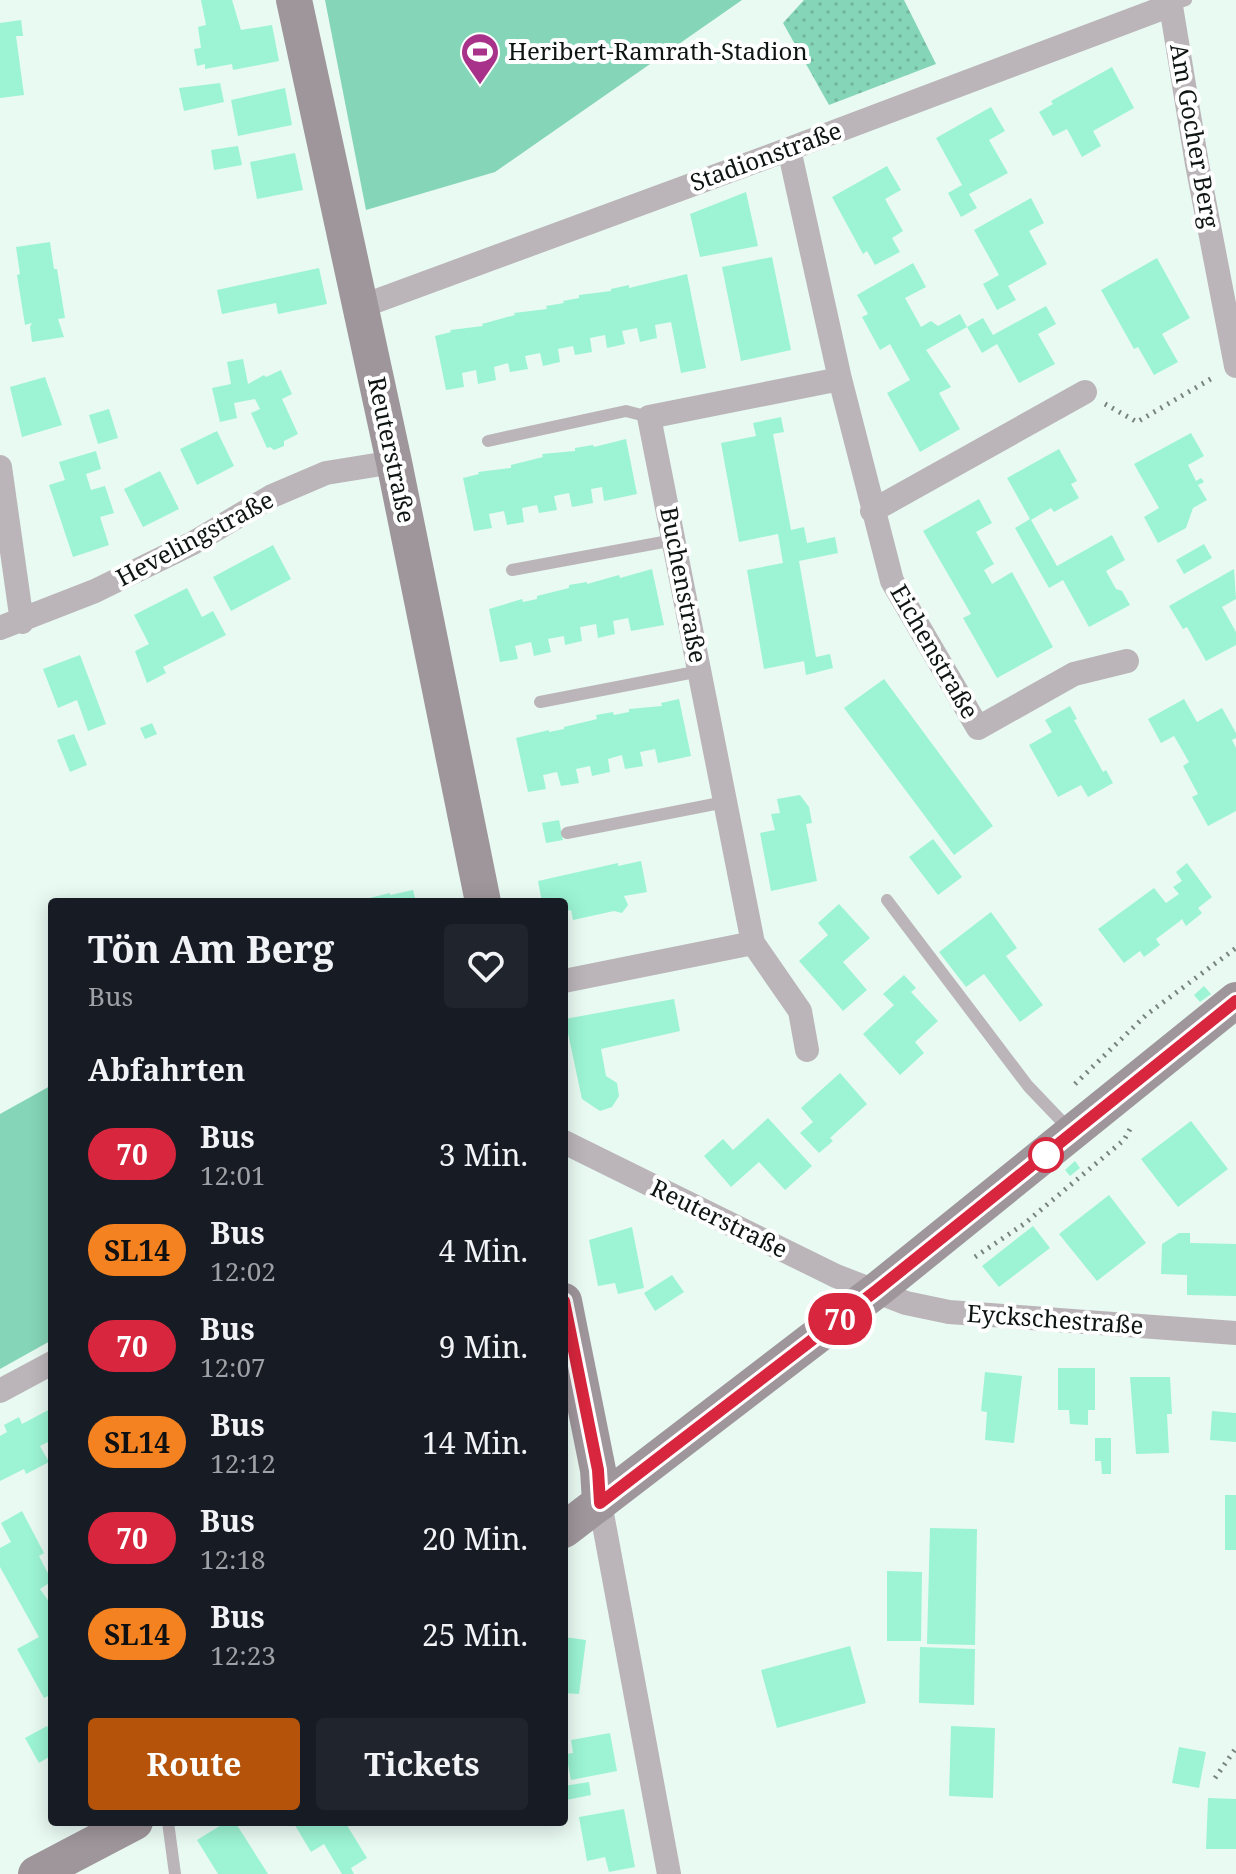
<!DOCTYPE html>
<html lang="de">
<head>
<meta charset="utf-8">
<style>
  :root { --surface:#171b24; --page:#20242c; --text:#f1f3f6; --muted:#9ea1a6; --accent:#b45309 }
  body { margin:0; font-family:"Noto Serif",serif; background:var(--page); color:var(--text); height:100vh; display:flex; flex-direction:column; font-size:30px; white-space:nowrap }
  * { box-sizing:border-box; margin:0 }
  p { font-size:26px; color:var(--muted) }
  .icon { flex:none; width:44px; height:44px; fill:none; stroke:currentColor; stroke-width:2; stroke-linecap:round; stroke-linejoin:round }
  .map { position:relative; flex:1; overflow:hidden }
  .sheet { position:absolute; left:48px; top:898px; width:520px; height:928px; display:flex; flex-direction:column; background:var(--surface); border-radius:8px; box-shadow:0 4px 20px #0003 }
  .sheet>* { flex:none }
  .badge { padding:0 16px; border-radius:26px; font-size:28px; line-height:52px }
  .map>.badge { position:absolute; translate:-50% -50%; box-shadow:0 0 0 4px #fff }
  h2 { padding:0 40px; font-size:30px; line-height:72px }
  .round { display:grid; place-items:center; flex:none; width:84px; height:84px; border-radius:8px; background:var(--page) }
  .head { display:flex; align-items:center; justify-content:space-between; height:136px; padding:0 40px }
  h1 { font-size:38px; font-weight:700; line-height:60px }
  .primary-button { display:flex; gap:16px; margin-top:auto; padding:16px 40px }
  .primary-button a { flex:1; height:92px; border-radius:8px; background:var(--accent); color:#fff; font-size:32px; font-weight:700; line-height:92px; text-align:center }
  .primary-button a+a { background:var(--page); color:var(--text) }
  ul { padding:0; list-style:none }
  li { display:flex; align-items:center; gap:24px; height:96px; padding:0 40px }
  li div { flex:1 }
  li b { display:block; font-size:30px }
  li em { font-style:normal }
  li .badge { min-width:88px; font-weight:700; text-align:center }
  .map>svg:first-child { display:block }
  .park { fill:url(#park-dots) }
  .pitch { fill:#85d5b8 }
  .building { fill:#9cf4d4 }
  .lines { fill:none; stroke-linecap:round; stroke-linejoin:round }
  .path { stroke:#798480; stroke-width:5; stroke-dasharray:2 6; stroke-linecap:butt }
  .lane { stroke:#bbb5b9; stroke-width:12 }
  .street { stroke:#bbb5b9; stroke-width:24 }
  .secondary { stroke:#9f969b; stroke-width:36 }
  .line-casing { stroke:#fff; stroke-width:18 }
  .line { stroke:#d7263d; stroke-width:12 }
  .stop-dot { fill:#fff; stroke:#d7263d; stroke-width:4 }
  .labels { text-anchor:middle; stroke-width:8; stroke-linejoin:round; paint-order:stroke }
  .poi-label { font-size:24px; fill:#0f1513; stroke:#fff; text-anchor:start }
  .street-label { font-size:24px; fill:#0f1513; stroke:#fff }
</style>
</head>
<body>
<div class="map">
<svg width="1236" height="1874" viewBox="0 0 1236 1874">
  <defs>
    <pattern id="park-dots" width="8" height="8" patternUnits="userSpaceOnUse" patternTransform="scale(2)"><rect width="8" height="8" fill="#85d5b8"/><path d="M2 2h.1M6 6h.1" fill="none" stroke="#72b69d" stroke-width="1.8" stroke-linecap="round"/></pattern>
  </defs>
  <rect width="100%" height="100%" fill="#e9faf3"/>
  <path class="park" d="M804,0H904L936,64L829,105L783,23Z"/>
  <path class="pitch" d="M325,0H742L495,172L366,210Z
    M52,1085V1340L0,1369V1114Z"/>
  <path class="building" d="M201,0H232L241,30L272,25L279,61L233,70L232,64L205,69V64L197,66L194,49L201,48L198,27L206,25Z
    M21,20L23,36H16L24,95L0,98V23Z
    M1112,67L1134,108L1093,131L1101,146L1082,157L1067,129L1053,136L1039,112L1053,104L1051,101Z
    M220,83L224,102L184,111L179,88Z
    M285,88L292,125L238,136L231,100Z
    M991,107L1005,131L989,140L1008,173L969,194L977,208L961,217L948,193L962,185L936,138Z
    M238,146L242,165L214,170L211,150Z
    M295,153L303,190L257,199L250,162Z
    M887,166L901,190L885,199L903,231L892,238L900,252L875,265L867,251L863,254L832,197Z
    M746,192L758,246L700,257L690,214Z
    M1031,198L1044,223L1029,231L1047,264L1008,286L1016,300L997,310L983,284L999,275L974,230Z
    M50,242L54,269H57L65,318L58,319L64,337L32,342L30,327L32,323L25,325L17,275L20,274L16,247Z
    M772,257L791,350L741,361L722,267Z
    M1157,258L1190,318L1162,334L1178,362L1154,375L1138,347L1134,349L1101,290Z
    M913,263L926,287L905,298L921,327L931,321L938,326L960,314L967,327L926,350L951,387L939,393L960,429L920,452L887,393L910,380L890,344L880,350L862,317L868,314L857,295Z
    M319,268L327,304L278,314L276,303L222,314L217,290Z
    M687,274L706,368L681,373L671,322L655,325L657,338L640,342L637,328L622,331L625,344L607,348L605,335L590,338L592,352L575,355L573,346L558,349L560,362L543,366L540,353L525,356L528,369L510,372L508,363L494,367L496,380L478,384L476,370L462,373L464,387L446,390L435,336L451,332L450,330L483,326L482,324L515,315L514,313L547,309L546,306L564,303L563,301L579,298V295L611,291V289L629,285V288Z
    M1046,306L1056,324L1038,334L1055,364L1019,383L997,344L982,353L967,327L983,318L993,335Z
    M243,359L248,384L264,375L266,377L281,370L292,394L282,399L298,434L284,441V446L274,450L270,447L267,448L251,413L260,409L255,399L234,403L237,418L220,422L212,388L231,384L227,362Z
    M45,377L62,425L22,437L10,387Z
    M109,409L118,438L98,444L89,415Z
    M781,417L784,432L773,434L791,530L804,527L807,543L835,537L838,553L799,561L816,657L830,654L833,668L806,675L804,661L764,669L747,570L783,563L778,534L739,542L721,443L756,436L753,423Z
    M217,431L234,466L197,485L180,449Z
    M1191,433L1204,456L1188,465L1196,481L1201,478L1204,482L1198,485L1207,500L1193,508L1186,528L1158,543L1144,517L1159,508L1134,464Z
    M626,439L637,494L604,501L602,487L591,489L593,503L572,507L569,493L554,496L557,510L539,513L537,505L522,508L524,522L507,525L504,511L489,514L492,528L474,531L463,478L479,474L478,472L511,468V465L543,457L542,454L575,451V448L593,445L594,447Z
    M1059,449L1077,481L1071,484L1079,498L1054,512L1051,508L1031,520L1057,566L1112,535L1125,560L1106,571L1116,589L1122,591L1130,605L1089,627L1063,580L1049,588L1015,528L1030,519L1007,478Z
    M96,451L101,469L86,474L91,490L105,486L114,513L100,517L109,545L73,557L49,485L65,480L59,462Z
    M160,471L179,509L143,527L124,489Z
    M979,499L992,523L976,532L994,564L984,570L992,584L1012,572L1053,647L997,678L963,618L971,614L923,531Z
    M1204,544L1212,558L1184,574L1176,560Z
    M273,545L291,579L231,611L213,577Z
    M652,569L664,625L631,631L628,618L613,621L615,634L598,638L596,624L580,627L582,641L565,645L564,636L548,639L551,652L534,656L531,642L515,646L518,659L500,662L489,609L522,599L523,602L537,599V596L569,588V585L587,582V584L619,575L620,578Z
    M1234,569L1236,599L1222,607L1236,632V645L1206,661L1187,627L1183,629L1169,606Z
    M187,588L202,617L213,611L226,635L163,667L166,673L147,683L135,651L149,644L134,615Z
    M80,655L106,724L88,731L77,700L58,708L43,669Z
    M884,679L993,826L954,855L844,708Z
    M679,699L691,756L658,763L655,749L640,752L643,766L625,769L622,755L608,759L610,772L592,776L590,766L576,769L579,783L561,786L557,772L543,775L546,789L528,792L516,738L549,730V732L564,729V727L597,719L596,715L613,712L614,715L629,712V709L662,706L661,703Z
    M1184,699L1197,722L1222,708L1236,733V738L1232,740L1236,748V811L1208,826L1192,797L1198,794L1183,766L1189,762L1174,736L1161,743L1148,719Z
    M1070,706L1077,719L1074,720L1103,772L1106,770L1113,783L1088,797L1081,785L1058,797L1029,745L1052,732L1045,720Z
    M152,723L157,734L145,739L140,728Z
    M74,734L87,765L70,772L57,740Z
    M800,795L809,807L812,823L806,824L817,881L771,891L760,833L775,830L771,814L780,813L777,799Z
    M559,820L563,840L546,843L542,823Z
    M933,839L962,877L938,895L909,857Z
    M641,861L647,892L624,896L628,905L622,913L614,911L573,920L571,910L564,912V902H542L538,881L618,863V866Z
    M1187,863L1212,897L1198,908L1202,913L1186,926L1182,919L1180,921L1156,939L1160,945L1144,957L1140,951L1124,963L1098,929L1154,888L1166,903L1179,894L1173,887L1182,881L1176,872Z
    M413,890L416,902H353L390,893V895Z
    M839,904L870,938L843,962L867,990L843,1011L799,961L828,935L818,923Z
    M991,912L1017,948L1006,956L1043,1005L1020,1022L984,974L966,987L939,952Z
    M904,975L916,988L911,992L938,1021L915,1042L924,1053L900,1075L863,1034L894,1005L883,994Z
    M1204,986L1211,994L1200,1002L1194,995Z
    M674,999L680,1031L601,1049L606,1076L617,1083L619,1096L612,1107L600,1111L582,1099L565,1019Z
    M840,1073L867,1104L830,1138L833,1141L819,1153L800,1133L813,1122L801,1108Z
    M768,1118L812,1166L785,1190L759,1162L731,1187L704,1156L723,1139L733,1150Z
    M1191,1121L1228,1169L1178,1207L1141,1159Z
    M1075,1161L1080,1168L1070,1176L1065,1170Z
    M1109,1195L1146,1243L1097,1281L1059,1234Z
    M1033,1226L1050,1248L999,1287L982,1266Z
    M632,1227L644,1288L618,1294L615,1283L598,1286L589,1240Z
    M1179,1233H1190V1243L1236,1244V1296L1187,1295V1275L1161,1274L1162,1244Z
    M672,1275L684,1292L655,1311L644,1293Z
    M1058,1368H1095V1410H1088V1425L1070,1424L1069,1410H1058Z
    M985,1372L1022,1376L1014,1443L985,1440L987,1412L981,1411Z
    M1130,1377H1170L1172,1414H1167L1169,1453L1136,1454Z
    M52,1408V1440L40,1446L49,1462L26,1474L24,1469L0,1481V1436L7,1432L4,1425L19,1417L22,1424Z
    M1212,1411L1236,1413V1442L1210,1440Z
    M1095,1438H1111V1474H1102L1101,1461H1095Z
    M1225,1495H1236V1550H1225Z
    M22,1511L44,1553L39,1556L52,1581L40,1589L52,1606V1694L44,1698L17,1649L39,1637L0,1567V1548L11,1542L1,1523Z
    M930,1528L977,1529L975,1645L927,1644Z
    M887,1571L922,1572L921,1641H887Z
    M564,1637L586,1640L579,1694L564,1693Z
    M850,1646L866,1703L777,1728L761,1670Z
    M920,1647L975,1649L974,1705L919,1703Z
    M47,1726L52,1735V1755L39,1763L25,1738Z
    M951,1726L995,1728L993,1798L949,1796Z
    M610,1733L617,1771L571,1780L566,1754L573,1753L571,1740Z
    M1179,1747L1206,1752L1199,1788L1172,1783Z
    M589,1782L591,1795L566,1800L564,1786Z
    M1208,1798L1236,1799V1849H1206Z
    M624,1809L635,1867L609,1872L605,1857L587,1861L579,1817Z
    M226,1822H235L268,1874H218L197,1840Z
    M293,1822H345L367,1858L351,1868L354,1874H342L324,1844L311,1852Z"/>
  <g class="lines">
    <path class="path" d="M1105,404L1137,422L1214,377
      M1075,1084L1146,1015L1236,948
      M975,1257L1024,1224L1124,1140L1130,1129
      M1215,1778L1236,1748"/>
    <path class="lane" d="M1171,5L1186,0
      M488,441L626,411L649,417
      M512,570L674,540
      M540,702L700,671
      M567,833L725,802
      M887,900L1028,1086L1071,1131
      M168,1822L175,1874"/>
    <path class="street" d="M1170,0L1197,164L1236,366
      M789,149L840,379L892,581L978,728L1074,674L1127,661
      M360,307L789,149L1171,5
      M0,467L22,622
      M872,511L1085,392
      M0,628L95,591L193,543L272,496L326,473L394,462
      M753,943L800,1011L807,1050
      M564,981L753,943L649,417L840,379
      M564,1142L836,1276L906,1303L949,1312L1236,1333
      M0,1391L52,1363
      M600,1503L669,1874"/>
    <path class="secondary" d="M294,0L394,462L483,902
      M564,1301L598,1470L600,1503
      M564,1530L877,1290L1236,1000
      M36,1874L135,1822"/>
  </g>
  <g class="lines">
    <g class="line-casing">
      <path id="line" d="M564,1301L598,1470L600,1503L877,1290L1236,1001"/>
    </g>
    <use href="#line" class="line"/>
  </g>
  <defs>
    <g id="stadium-pin" transform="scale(2)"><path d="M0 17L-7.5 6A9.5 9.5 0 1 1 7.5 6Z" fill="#a83289" stroke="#fff"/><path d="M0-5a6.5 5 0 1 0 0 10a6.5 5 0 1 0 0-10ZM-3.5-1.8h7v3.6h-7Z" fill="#fff"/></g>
  </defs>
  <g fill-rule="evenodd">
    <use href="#stadium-pin" x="480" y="52"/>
  </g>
  <circle class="stop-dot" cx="1046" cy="1155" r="16"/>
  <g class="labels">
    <g class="poi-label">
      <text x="508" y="60">Heribert-Ramrath-Stadion</text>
    </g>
    <g class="street-label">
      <text transform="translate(1194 136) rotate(80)" y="8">Am Gocher Berg</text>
      <text transform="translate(766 157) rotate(-20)" y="8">Stadionstraße</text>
      <text transform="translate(391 450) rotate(78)" y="8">Reuterstraße</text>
      <text transform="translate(195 539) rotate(-28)" y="8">Hevelingstraße</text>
      <text transform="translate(683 585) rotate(79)" y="8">Buchenstraße</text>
      <text transform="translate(934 652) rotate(60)" y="8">Eichenstraße</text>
      <text transform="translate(719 1219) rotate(26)" y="8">Reuterstraße</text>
      <text transform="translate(1055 1320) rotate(4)" y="8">Eyckschestraße</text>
    </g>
  </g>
</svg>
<b class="badge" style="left:840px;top:1319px;background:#d7263d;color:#fff">70</b>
<section class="sheet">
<div class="head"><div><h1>Tön Am Berg</h1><p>Bus</p></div><a class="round"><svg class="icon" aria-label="heart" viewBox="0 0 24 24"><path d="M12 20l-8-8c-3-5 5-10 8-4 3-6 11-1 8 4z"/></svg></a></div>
<h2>Abfahrten</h2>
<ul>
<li><span class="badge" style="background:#d7263d;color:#fff">70</span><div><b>Bus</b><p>12:01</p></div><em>3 Min.</em></li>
<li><span class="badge" style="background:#f58220;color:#111">SL14</span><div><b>Bus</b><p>12:02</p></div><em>4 Min.</em></li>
<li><span class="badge" style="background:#d7263d;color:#fff">70</span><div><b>Bus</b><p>12:07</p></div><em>9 Min.</em></li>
<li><span class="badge" style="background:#f58220;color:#111">SL14</span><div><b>Bus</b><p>12:12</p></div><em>14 Min.</em></li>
<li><span class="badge" style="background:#d7263d;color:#fff">70</span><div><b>Bus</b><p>12:18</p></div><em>20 Min.</em></li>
<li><span class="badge" style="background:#f58220;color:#111">SL14</span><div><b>Bus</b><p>12:23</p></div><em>25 Min.</em></li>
</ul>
<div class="primary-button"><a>Route</a><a>Tickets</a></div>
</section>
</div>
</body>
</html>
